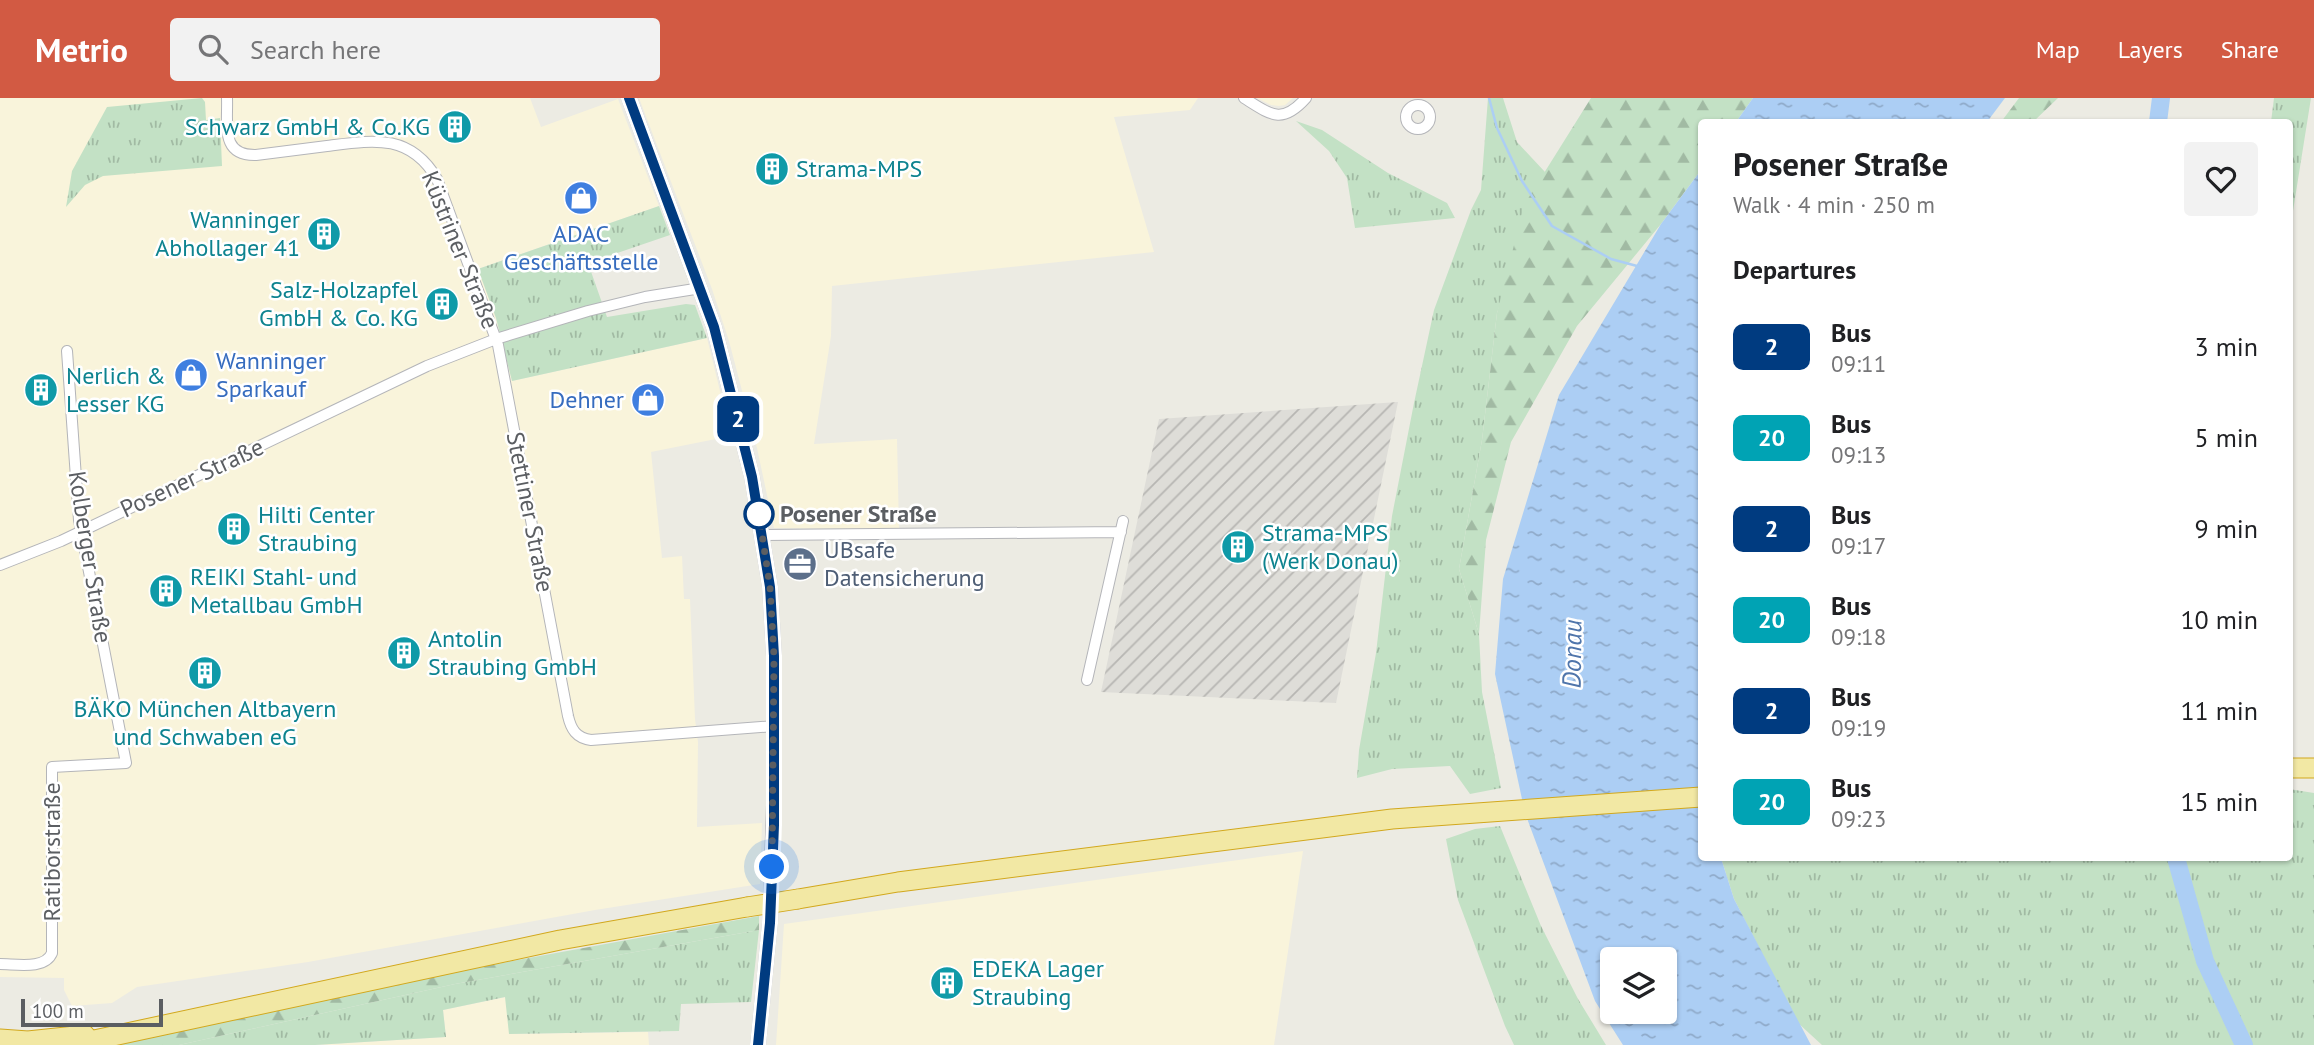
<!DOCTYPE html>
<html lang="en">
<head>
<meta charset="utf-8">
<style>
  :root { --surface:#fff; --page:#f2f2f2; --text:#202124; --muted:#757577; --accent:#d25a43 }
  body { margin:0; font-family:"PT Sans",sans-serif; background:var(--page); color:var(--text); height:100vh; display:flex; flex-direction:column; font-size:26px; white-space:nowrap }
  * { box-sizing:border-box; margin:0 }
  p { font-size:23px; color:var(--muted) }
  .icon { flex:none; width:38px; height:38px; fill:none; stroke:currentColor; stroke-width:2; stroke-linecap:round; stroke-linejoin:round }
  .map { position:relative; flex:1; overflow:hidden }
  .panel { position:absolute; left:1698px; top:21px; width:595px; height:742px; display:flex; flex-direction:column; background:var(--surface); border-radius:7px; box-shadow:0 2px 5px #0004 }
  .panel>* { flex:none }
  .badge { padding:0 14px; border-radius:10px; font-size:24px; line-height:46px }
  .controls { position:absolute; left:1600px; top:849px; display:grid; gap:14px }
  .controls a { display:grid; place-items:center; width:77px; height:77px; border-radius:7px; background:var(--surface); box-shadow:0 2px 5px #0004; font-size:35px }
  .scale { position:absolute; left:21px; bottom:18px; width:142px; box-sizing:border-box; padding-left:7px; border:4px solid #5b5e62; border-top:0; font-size:19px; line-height:24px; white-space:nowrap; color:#5b5e62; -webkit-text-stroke:5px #fff; paint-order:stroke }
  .you { position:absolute; width:35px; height:35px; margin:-18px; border:5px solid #fff; border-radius:50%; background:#1a73e8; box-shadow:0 0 0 10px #1a73e833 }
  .map>.badge { position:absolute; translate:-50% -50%; box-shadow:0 0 0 4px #fff }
  h2 { padding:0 35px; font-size:26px; line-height:63px }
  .round { display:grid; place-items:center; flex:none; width:74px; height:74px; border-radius:7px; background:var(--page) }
  .head { display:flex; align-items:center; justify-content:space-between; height:119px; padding:0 35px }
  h1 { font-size:33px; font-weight:600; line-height:52px }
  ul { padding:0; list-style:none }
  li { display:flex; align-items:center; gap:21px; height:91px; padding:0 35px }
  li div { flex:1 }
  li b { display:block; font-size:26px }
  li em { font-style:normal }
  li .badge { min-width:77px; font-weight:700; text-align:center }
  header { display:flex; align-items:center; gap:42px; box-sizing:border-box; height:98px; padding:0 35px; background:var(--accent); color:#fff }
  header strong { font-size:33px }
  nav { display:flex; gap:38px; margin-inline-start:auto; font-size:24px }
  .search { width:490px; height:63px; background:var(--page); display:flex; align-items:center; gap:18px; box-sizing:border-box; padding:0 24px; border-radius:7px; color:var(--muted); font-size:26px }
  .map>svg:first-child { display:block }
  .commercial { fill:#f9f4db }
  .industrial { fill:url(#industrial-furrows) }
  .grass { fill:url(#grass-tufts) }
  .forest { fill:url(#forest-firs) }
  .water { fill:url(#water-ripples); fill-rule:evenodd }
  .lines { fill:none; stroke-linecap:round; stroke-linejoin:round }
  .stream { stroke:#accef4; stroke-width:2.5 }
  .river { stroke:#accef4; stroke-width:18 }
  .minor-casing { stroke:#b4b5b9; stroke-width:12 }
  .tertiary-casing { stroke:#b4b5b9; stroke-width:16 }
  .trunk-casing { stroke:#d2a81d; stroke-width:21 }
  .minor { stroke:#fff; stroke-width:10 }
  .tertiary { stroke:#fff; stroke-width:14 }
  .trunk { stroke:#f2e8a4; stroke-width:19 }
  .trunk-bridge-casing { stroke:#d2a81d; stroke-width:21; stroke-linecap:butt }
  .trunk-bridge { stroke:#f2e8a4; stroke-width:19 }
  .line-casing { stroke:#fff; stroke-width:16 }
  .line { stroke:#003b80; stroke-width:10 }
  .walk { stroke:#5b5e62; stroke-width:7; stroke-dasharray:0 12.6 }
  .stop-dot { fill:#fff; stroke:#003b80; stroke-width:3.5 }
  .labels { text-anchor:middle; stroke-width:5; stroke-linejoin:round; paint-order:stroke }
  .culture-label { font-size:24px; fill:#0d838f; stroke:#fff; text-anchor:start }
  .shop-label { font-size:24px; fill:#366cbe; stroke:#fff }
  .street-label { font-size:24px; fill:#5b5e62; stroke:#fff }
  .stop-label { font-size:24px; font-weight:bold; fill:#5b5e62; stroke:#fff; text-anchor:start }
  .service-label { font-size:24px; fill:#4e5e75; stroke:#fff; text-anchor:start }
  .water-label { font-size:26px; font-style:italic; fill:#4f75ab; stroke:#fff }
</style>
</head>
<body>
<header>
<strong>Metrio</strong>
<div class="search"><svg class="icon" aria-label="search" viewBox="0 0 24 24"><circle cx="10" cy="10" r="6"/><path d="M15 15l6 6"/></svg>Search here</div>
<nav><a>Map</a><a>Layers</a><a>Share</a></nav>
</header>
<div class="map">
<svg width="2314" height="947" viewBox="0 0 2314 947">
  <defs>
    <pattern id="industrial-furrows" width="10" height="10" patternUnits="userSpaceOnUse" patternTransform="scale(1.75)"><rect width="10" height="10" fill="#deddd8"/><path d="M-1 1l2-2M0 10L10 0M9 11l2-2" fill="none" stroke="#b7b6b3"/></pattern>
    <pattern id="grass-tufts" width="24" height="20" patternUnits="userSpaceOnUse" patternTransform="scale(1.75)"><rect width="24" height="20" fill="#c3e1c5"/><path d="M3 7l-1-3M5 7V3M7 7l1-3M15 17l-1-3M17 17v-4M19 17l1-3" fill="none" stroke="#a1baa3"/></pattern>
    <pattern id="forest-firs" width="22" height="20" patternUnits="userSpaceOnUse" patternTransform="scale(1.75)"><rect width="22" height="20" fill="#c3e1c5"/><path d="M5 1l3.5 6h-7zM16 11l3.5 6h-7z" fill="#a1baa3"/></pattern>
    <pattern id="water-ripples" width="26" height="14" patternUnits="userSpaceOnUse" patternTransform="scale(1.75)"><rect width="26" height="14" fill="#accef4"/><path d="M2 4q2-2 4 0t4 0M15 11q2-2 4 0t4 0" fill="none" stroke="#8faac9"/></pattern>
  </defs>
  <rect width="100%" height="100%" fill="#ecebe3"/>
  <path class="commercial" d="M0,0H530L541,29L618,1L659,108L478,171L496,220L512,283L707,240L731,338L651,354L662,460L682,458L684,501H690L695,621L698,644L697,729L762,725L760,786L595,812L308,864L137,889L112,905L72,908L64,892V880L0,879Z
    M639,0H1198L1190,12L1114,19L1154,154L832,188L831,238L814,346L897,341L899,431L774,430L757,350L729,243L712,191Z
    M1257,0H1293L1285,7L1279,8L1271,7Z
    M1303,753L1274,947H776L784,826Z
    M506,899L510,936L648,934L649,947H315L446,939L443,912Z"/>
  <path class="industrial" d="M1398,304L1336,605L1101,594L1159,321Z"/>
  <path class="grass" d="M202,0L205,4L206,22L220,20L222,68L103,78L85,87L66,109L72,73L107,9Z
    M1488,0H1503L1517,44L1545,74L1497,215L1482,342L1459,471L1479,536L1482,594L1501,690L1470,696L1450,668L1392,671L1357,680L1359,652L1376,555L1392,418L1414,305L1434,212L1471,112L1481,92Z
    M2274,0H2311L2289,138V24H2271Z
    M1296,23L1322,32L1388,75L1447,105L1455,120L1355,130L1347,80L1329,53Z
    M659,108L670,137L588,165L607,219L686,206L695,207L707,240L512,283L496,220L478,171Z
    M2289,691L2314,695V947H1822L1798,925L1734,801L1721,760H2289Z
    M1500,728L1541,828L1578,901L1606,947H1514L1505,928L1458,802L1446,741L1475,731Z
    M759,832L751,904L681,906L679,933L509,936L505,899L443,912L446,939L315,947H179L455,886Z"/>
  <path class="forest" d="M1591,0H1753L1736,24H1701V72L1661,126L1577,228L1511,344L1486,442L1479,536L1459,471L1482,342L1497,215L1524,107Z
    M2019,0H2058L2033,24H2001Z
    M759,818V832L455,886L179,947H111L447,875Z"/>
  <path class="water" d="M1753,0H2005L1987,24H1736Z
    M1701,72V760H1721L1734,801L1811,947H1623L1595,903L1525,715L1495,576L1503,481L1559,297L1661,126ZM1612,861H1664V914H1612Z"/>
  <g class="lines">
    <path class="stream" d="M1489,0L1497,30L1522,83L1552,128L1611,161L1637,168"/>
    <path class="river" d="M2158,24L2161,0
      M2176,760L2205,863L2244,947"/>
    <g class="minor-casing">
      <path id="minor" d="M227,0C228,27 220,58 256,57C280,54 303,51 327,48C373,42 410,35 437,81L498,247L568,618C571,631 576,640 591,642L775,628
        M1244,0C1271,17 1282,27 1306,0
        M1406 19a12 12 0 1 1 24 0a12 12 0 1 1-24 0Z
        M763,437L1121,434
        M0,467L61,443L427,268L496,241L588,213L645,199L701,190
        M1087,582L1123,423
        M0,866C16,866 45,872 52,855V669L126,665L79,422L67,253"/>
    </g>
    <g class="tertiary-casing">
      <path id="tertiary" d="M629,0L714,229L752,379L770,489L774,558V707L770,825L758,947"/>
    </g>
    <g class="trunk-casing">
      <path id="trunk" d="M2289,670H2314
        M798,801L898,784L1392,721L1701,699
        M0,941L28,943L85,937
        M71,947L560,842L747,809"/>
    </g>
    <use href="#minor" class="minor"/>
    <use href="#tertiary" class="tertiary"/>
    <use href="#trunk" class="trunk"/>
    <g class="trunk-bridge-casing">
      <path id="trunk-bridge" d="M747,809L798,801"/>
    </g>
    <use href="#trunk-bridge" class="trunk-bridge"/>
  </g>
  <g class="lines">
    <g class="line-casing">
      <path id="line" d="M629,0L714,229L752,379L770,489L774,558V727L770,825L758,947"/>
    </g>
    <use href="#line" class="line"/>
    <path class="walk" d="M759,416L770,489L774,558L772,769"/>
  </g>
  <defs>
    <g id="building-disc" transform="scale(1.75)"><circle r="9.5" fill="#0f9aa8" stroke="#fff"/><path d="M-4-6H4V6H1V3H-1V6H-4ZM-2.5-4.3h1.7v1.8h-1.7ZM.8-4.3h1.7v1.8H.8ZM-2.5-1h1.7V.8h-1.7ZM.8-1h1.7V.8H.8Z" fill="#fff"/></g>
    <g id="shop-disc" transform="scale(1.75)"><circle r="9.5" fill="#3f7fe0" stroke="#fff"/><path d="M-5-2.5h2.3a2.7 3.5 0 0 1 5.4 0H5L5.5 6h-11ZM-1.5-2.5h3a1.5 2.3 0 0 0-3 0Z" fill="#fff"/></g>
    <g id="office-disc" transform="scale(1.75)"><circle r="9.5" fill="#5c6f8a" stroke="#fff"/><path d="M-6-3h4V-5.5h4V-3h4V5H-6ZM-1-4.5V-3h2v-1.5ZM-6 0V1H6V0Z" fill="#fff"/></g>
  </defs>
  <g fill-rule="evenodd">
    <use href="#building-disc" x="455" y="29"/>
    <use href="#building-disc" x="772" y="71"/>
    <use href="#shop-disc" x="581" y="100"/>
    <use href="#building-disc" x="324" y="136"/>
    <use href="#building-disc" x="442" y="206"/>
    <use href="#shop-disc" x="191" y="277"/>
    <use href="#building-disc" x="41" y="292"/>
    <use href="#shop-disc" x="648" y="302"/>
    <use href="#building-disc" x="234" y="431"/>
    <use href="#building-disc" x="1238" y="449"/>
    <use href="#office-disc" x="800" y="466"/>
    <use href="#building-disc" x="166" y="493"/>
    <use href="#building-disc" x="404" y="555"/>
    <use href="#building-disc" x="205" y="575"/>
    <use href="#building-disc" x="947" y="885"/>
  </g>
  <circle class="stop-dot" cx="759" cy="416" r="14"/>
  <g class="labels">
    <g class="culture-label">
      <text x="430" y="37" text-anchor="end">Schwarz GmbH &amp; Co.KG</text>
      <text x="796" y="79">Strama-MPS</text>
      <text x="300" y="130" text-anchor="end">Wanninger<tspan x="300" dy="28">Abhollager 41</tspan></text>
      <text x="418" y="200" text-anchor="end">Salz-Holzapfel<tspan x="418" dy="28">GmbH &amp; Co. KG</tspan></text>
      <text x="66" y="286">Nerlich &amp;<tspan x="66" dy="28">Lesser KG</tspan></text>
      <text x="258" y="425">Hilti Center<tspan x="258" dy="28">Straubing</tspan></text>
      <text x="1262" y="443">Strama-MPS<tspan x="1262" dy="28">(Werk Donau)</tspan></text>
      <text x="190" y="487">REIKI Stahl- und<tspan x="190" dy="28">Metallbau GmbH</tspan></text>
      <text x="428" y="549">Antolin<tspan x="428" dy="28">Straubing GmbH</tspan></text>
      <text x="205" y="619" text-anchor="middle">BÄKO München Altbayern<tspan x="205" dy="28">und Schwaben eG</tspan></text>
      <text x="972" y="879">EDEKA Lager<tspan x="972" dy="28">Straubing</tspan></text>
    </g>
    <g class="shop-label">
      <text x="581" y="144">ADAC<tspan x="581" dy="28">Geschäftsstelle</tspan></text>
      <text x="216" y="271" text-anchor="start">Wanninger<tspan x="216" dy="28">Sparkauf</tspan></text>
      <text x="624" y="310" text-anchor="end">Dehner</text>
    </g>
    <g class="street-label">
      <text transform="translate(460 152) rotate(68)" y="8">Küstriner Straße</text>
      <text transform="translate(192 380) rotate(-25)" y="8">Posener Straße</text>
      <text transform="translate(530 414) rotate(79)" y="8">Stettiner Straße</text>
      <text transform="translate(90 459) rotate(81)" y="8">Kolberger Straße</text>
      <text transform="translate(52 754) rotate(-90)" y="8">Ratiborstraße</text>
    </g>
    <g class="stop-label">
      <text x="780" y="424">Posener Straße</text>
    </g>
    <g class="service-label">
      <text x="824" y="460">UBsafe<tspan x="824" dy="28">Datensicherung</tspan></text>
    </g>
    <g class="water-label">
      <text transform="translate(1572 556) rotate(-89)" y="9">Donau</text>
    </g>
  </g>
</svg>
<div class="controls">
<a><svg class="icon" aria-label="layers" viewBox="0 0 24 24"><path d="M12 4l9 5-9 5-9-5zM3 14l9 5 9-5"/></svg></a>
</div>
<div class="scale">100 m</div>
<div class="you" style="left:772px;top:769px"></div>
<b class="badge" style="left:738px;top:321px;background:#003b80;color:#fff">2</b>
<section class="panel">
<div class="head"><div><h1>Posener Straße</h1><p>Walk · 4 min · 250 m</p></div><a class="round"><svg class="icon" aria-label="heart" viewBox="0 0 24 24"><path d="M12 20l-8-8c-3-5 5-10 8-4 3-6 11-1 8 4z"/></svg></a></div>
<h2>Departures</h2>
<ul>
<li><span class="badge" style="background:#003b80;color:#fff">2</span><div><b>Bus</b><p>09:11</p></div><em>3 min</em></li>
<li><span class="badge" style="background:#00a3b4;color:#fff">20</span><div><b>Bus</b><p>09:13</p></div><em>5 min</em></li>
<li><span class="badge" style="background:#003b80;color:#fff">2</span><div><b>Bus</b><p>09:17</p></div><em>9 min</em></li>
<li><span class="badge" style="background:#00a3b4;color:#fff">20</span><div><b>Bus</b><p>09:18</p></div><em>10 min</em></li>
<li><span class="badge" style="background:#003b80;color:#fff">2</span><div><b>Bus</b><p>09:19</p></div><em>11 min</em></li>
<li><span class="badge" style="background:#00a3b4;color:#fff">20</span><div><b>Bus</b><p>09:23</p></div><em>15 min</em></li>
</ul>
</section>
</div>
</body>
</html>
